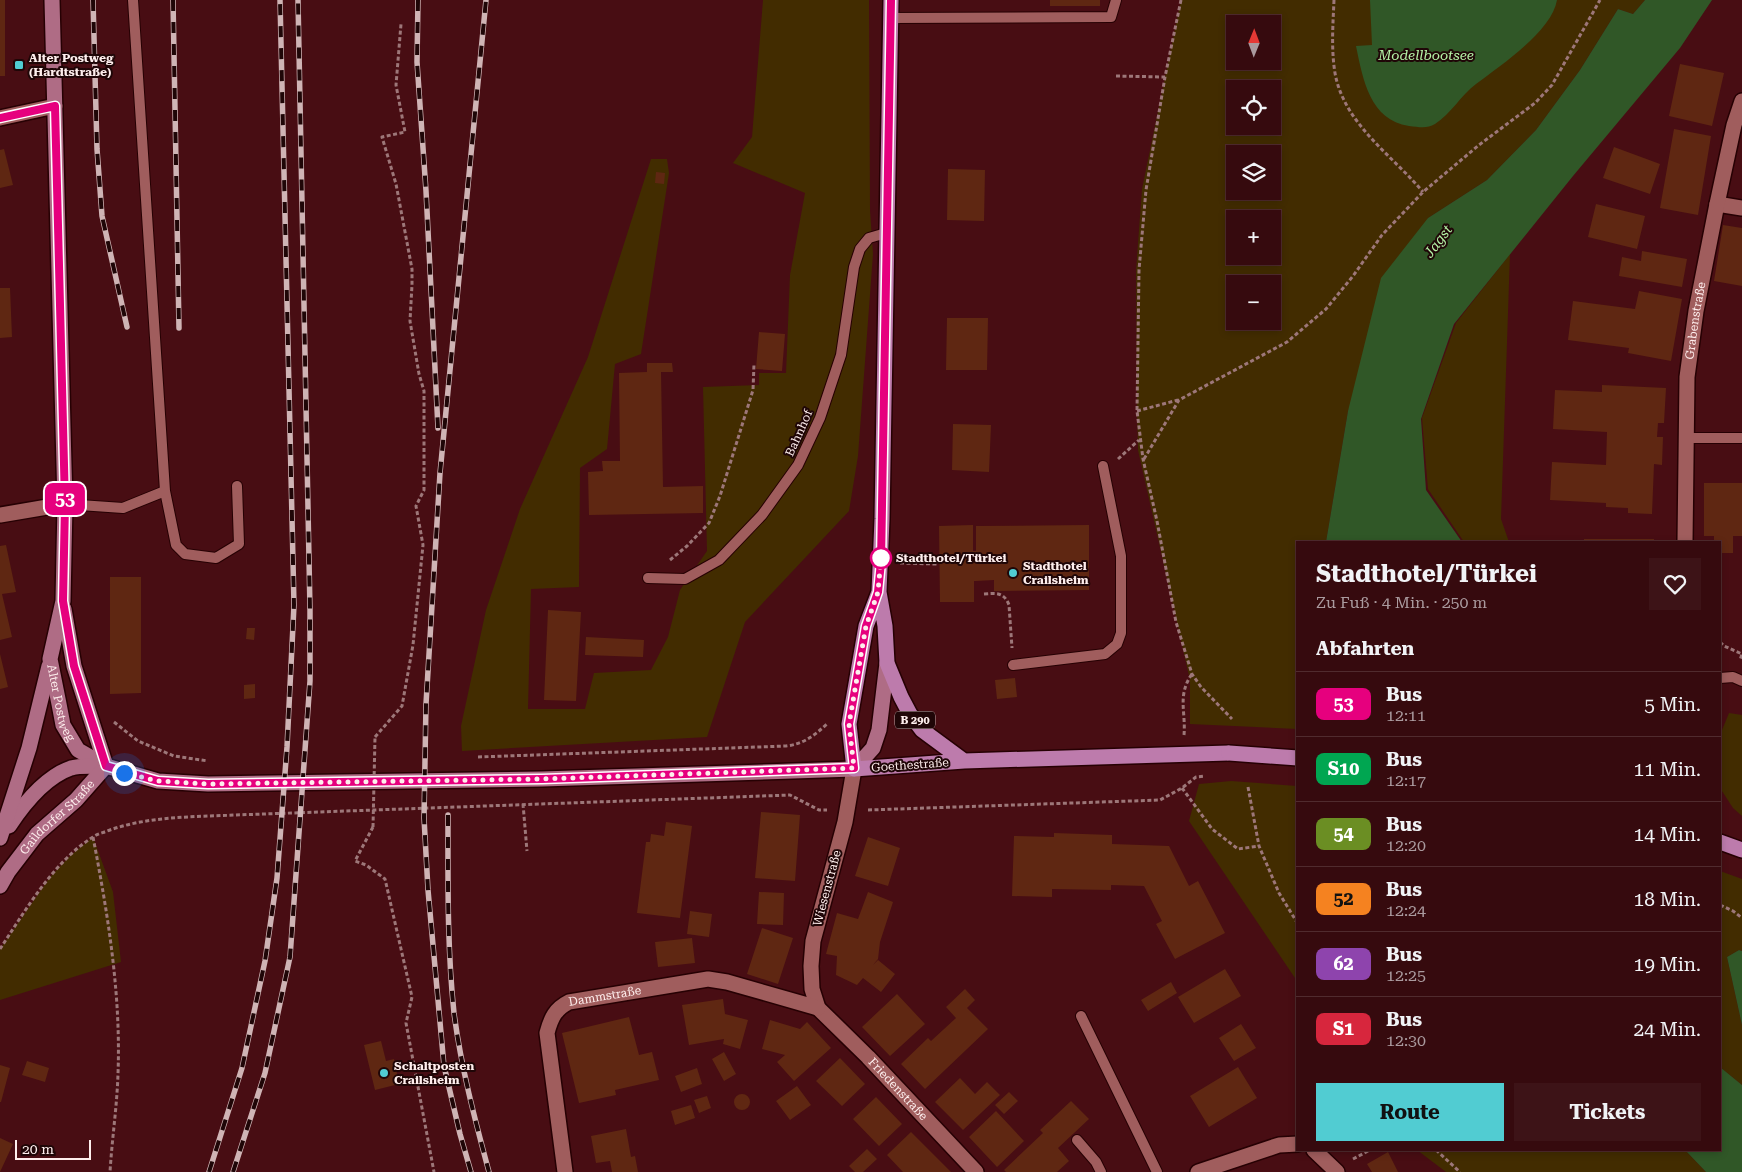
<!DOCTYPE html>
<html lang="de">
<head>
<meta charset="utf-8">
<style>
  :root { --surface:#360a0e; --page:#3d1317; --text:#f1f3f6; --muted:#aa9a9e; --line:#502b2e; --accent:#51ccd2 }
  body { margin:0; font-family:"Roboto Serif",serif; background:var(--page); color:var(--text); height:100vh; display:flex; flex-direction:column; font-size:19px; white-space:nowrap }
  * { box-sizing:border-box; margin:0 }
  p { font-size:16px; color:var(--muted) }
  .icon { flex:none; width:28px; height:28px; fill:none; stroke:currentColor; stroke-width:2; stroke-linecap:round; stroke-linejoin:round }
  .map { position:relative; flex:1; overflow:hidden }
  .drawer { position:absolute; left:1296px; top:541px; width:425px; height:610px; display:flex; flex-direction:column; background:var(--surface); border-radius:0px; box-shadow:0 2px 8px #0003,0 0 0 1px var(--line) }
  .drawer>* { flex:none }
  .badge { padding:0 10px; border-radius:8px; font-size:18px; line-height:32px }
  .needle { width:32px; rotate:1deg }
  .tools { position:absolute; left:1226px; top:15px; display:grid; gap:10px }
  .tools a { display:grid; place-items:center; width:55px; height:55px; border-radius:0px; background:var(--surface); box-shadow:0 2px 8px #0003,0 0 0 1px var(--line); font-size:25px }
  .scale { position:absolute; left:15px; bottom:12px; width:76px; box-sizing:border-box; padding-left:5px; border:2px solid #feeeed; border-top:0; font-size:14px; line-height:18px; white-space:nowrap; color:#feeeed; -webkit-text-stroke:4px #1f0607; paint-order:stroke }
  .you { position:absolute; width:25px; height:25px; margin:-12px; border:4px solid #fff; border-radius:50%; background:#1a73e8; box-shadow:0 0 0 8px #1a73e833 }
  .map>.badge { position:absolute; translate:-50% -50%; box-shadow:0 0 0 2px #fff }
  h2 { padding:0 20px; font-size:19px; line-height:45px }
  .round { display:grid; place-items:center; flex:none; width:52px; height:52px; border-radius:0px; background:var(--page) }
  .summary { display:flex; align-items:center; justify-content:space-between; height:85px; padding:0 20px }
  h1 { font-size:24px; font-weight:700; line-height:38px }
  .cta { display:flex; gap:10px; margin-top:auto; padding:10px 20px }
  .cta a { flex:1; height:58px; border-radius:0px; background:var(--accent); color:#111; font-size:20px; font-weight:700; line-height:58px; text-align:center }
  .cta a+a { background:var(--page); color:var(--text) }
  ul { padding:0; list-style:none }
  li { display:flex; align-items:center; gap:15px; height:65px; padding:0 20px; border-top:1px solid var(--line) }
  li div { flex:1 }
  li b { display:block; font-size:19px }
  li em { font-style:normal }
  li .badge { min-width:55px; font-weight:700; text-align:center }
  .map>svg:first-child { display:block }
  .green { fill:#422c00; fill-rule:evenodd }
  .water { fill:#305727 }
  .building { fill:#5f2712 }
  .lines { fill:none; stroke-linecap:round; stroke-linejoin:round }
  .lane-casing { stroke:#260003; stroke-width:12 }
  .street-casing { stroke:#260003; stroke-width:18 }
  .secondary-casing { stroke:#260003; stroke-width:18 }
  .primary-casing { stroke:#260003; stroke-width:18 }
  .path { stroke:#9d7779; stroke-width:3; stroke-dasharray:4 2.5; stroke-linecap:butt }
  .lane { stroke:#a05d5d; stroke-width:10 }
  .street { stroke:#a05d5d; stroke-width:15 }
  .secondary { stroke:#af6c85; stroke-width:15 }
  .primary { stroke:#bd7bac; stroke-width:15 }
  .rail-casing { stroke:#cfb4b5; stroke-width:5.5 }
  .rail { stroke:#1f0607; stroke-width:4; stroke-dasharray:11; stroke-linecap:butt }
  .primary-bridge-casing { stroke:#260003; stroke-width:18; stroke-linecap:butt }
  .path-bridge { stroke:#9d7779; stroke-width:3; stroke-dasharray:4 2.5; stroke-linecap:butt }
  .primary-bridge { stroke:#bd7bac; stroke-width:15 }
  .line-casing { stroke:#fff; stroke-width:11 }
  .line { stroke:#e6007e; stroke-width:8 }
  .walk { stroke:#feeeed; stroke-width:5; stroke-dasharray:0 9 }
  .poi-dot { fill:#51ccd2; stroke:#1f0607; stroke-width:2 }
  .stop-dot { fill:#fff; stroke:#e6007e; stroke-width:2.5 }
  .labels { text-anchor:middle; stroke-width:4; stroke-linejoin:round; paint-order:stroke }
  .shield { fill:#1f0607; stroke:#bba8a8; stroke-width:1 }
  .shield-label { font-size:11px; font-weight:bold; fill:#feeeed }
  .poi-label { font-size:12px; font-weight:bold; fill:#feeeed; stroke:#1f0607; text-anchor:start }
  .street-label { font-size:12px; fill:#feeeed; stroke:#1f0607 }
  .stop-label { font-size:12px; font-weight:bold; fill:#feeeed; stroke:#1f0607; text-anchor:start }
  .water-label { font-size:14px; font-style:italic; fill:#b4f2a6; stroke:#1f0607 }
</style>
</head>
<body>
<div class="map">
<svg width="1742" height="1172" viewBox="0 0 1742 1172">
  <rect width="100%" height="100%" fill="#480d13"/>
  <path class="green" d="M763,0H869L870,210L873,254L858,456L849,511L745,622L707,737L462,751L461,726L486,610L520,509L588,357L651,159H667L669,173L641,354L615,364L607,449L580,468L579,587L531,589L528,709H585L594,673L651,670L668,637L680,590L707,551L703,387L759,385V373H786L790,275L805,193L733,163L752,137Z
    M1181,0H1645L1633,14L1618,9L1580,70L1536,130L1487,180L1428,218L1348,411L1326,542H1298L1297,729L1190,724V680L1138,450L1137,411L1136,271L1142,189ZM1235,24H1272V61H1235ZM1235,89H1272V126H1235ZM1235,154H1272V191H1235ZM1235,219H1272V256H1235ZM1235,284H1272V321H1235Z
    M1510,254L1501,519L1509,542H1464L1428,489L1422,418L1456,323Z
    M1729,713L1742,715V816L1733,808L1720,788V735Z
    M1231,781L1297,786V981L1189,821L1199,784Z
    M93,837L113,892L121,962L0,1000V949L50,877L71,855Z
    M1720,871L1742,879V951L1739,950L1727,957L1742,1025V1085L1720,1067Z
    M1417,1150H1685L1706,1172H1446Z"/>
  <path class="water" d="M1370,0H1557C1552,31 1501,65 1476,84C1461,95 1451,114 1435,124C1427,129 1419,127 1409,126C1370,120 1363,80 1356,46L1372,45Z
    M1645,0H1712L1680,48L1573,176L1454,324L1421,419L1426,490L1462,542H1326L1348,411L1381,278L1428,218L1487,180L1536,130L1580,70L1618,9L1633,14Z
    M1739,950L1742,951V1025L1727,957Z
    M1720,1067L1742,1085V1172H1706L1685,1150H1720Z"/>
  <path class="building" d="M0,0H5V76H0Z
    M1050,0H1100V6H1050Z
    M1680,64L1724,73L1712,126L1669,116Z
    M1674,129L1711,136L1698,215L1660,208Z
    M1614,147L1660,164L1650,194L1603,178Z
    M4,149L13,185L0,188V150Z
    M948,169L985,170L984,221L947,220Z
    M656,172L665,173L664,184L655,183Z
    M1596,204L1645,216L1637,249L1588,237Z
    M1723,225L1742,228V286L1714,281Z
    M1642,251L1687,259L1682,287L1619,276L1622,257L1641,261Z
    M0,288H10L12,337L0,338Z
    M1639,291L1682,299L1671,361L1628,353L1629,348L1568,340L1573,301L1635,309Z
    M947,318H988L987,370H946Z
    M759,332L785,334L782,371L756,369Z
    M647,363H672L673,372H661L663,487L703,486V513L589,515L588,472L603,471L602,461H620L619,373L647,372Z
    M1602,385L1666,388L1664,423H1658L1657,437H1663L1662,465L1654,464L1652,514L1628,513V508L1606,507V503L1550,500L1552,462L1606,465L1607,432L1553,429L1555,390L1602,392Z
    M953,424L991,425L989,472L952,470Z
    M1704,483H1742V536H1733V553H1720V542H1714V536H1704Z
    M973,525V551H976V526L1089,525V590L994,591V580L976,581H974V602H940L939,526Z
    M1584,539H1654V542H1584Z
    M6,545L16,592L2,594L12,637L0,640V546Z
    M110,577H141V693L110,694Z
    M548,610L581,612L576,701L544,700Z
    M247,628H255L254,640L246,639Z
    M586,637L644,640L643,657L585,655Z
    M0,654L8,687L0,689Z
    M1015,678L1017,697L997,699L995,680Z
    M255,684V698L244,699V685Z
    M761,812L800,815L795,881L755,878Z
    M666,822L692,826L680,918L637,913L646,842H650L651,834L664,836Z
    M1054,833L1112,835V844L1169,846L1189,886L1198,881L1225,933L1175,959L1156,924L1162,921L1144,886L1111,885V890L1052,889V897L1012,896L1014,836L1054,837Z
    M868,837L900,848L888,886L855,876Z
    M759,892L784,893L783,925L757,924Z
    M868,892L893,902L880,942L878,959L873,965L878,960L895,974L881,992L863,978L857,985L836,975L837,956L826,954L837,913L858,919Z
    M690,911L712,914L709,937L687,934Z
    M762,928L793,938L778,984L747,974Z
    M692,938L695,963L658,967L655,942Z
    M1225,969L1241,996L1194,1023L1178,997Z
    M1171,982L1177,993L1148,1011L1141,1000Z
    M965,989L975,1000L967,1008L988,1029L925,1089L901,1064L928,1038L931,1041L956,1018L946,1007Z
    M897,994L925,1024L890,1056L862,1027Z
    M723,999L725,1014L748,1020L740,1049L723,1044L724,1039L689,1045L682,1005Z
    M629,1017L639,1055L652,1052L659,1080L615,1090L616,1095L579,1103L562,1033Z
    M770,1020L800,1029L807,1022L831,1048L794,1081L777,1062L785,1055L762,1049Z
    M1241,1024L1256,1048L1234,1061L1219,1038Z
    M381,1041L386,1061L394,1059L399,1084L375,1090L364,1045Z
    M724,1052L736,1074L724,1081L712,1059Z
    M840,1058L865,1084L842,1106L816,1081Z
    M27,1061L49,1068L45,1082L22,1075Z
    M0,1065L10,1068L1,1102H0Z
    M1238,1067L1257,1098L1209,1127L1190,1096Z
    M697,1068L702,1084L681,1092L675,1076Z
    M960,1078L975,1094L987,1082L1000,1095L963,1130L935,1102Z
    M797,1086L811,1105L790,1120L776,1101Z
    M1009,1092L1018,1101L1004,1114L995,1105Z
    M734 1102a8 8 0 1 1 16 0a8 8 0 1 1-16 0Z
    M707,1096L711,1108L699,1113L694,1100Z
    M876,1097L902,1124L879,1146L853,1119Z
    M1071,1101L1089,1119L1058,1148L1069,1161L1057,1172H1006L1004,1170L1043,1133L1040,1130Z
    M691,1105L695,1118L675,1125L671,1111Z
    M996,1111L1024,1141L997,1167L969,1137Z
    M626,1129L631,1157L635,1156L638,1172H612L610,1161L596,1163L591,1136Z
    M911,1132L951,1172H903L887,1155Z
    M0,1138L13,1144L0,1172Z
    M867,1149L877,1159L863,1172H855L849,1166Z
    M1388,1152L1398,1172H1372L1367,1164Z"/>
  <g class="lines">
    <g class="lane-casing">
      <path id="lane" d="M891,18L1111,17L1116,0
        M1686,438H1742
        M165,491L176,545L185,554L216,558L239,544L237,486
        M65,504L123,508L165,491L133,0
        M648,578L685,579L719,560L762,515L798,465L820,418L841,355L854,267L860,249L869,238L886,233
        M1013,665L1105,654L1117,644L1121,633V556L1103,466
        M1720,678L1733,677L1742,681
        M1081,1016L1157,1172
        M1077,1140L1096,1162L1101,1172"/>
    </g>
    <g class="street-casing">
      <g id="street">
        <path d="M0,118L55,106"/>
        <path d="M1717,204L1742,208"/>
        <path d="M0,515L65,504"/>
        <path id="s1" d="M1685,542L1687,377L1696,311L1717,204L1734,125L1742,101"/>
        <path id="s2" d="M854,769L845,822L813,941L811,966L812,989L818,1008L868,1057L976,1172"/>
        <path d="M1314,1150L1337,1172"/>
        <path id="s3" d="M565,1172L547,1033C551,1018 555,1009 569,1002L708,979L727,982L818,1008"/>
        <path d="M1198,1172L1279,1145L1298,1144"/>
      </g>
    </g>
    <g class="secondary-casing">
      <g id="secondary">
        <path id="s4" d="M52,0L65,504L63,601L50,659L59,704L63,725L78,750L106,766L158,781L208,784L542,779L854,769L873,748L879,730L887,663"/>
        <path d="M64,609L74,666L106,766"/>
        <path d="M9,826C23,805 45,777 71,768C81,765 95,767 106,766"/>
        <path d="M0,838L29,748L49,666"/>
        <path id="s5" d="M0,886L8,872L37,834L76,800L106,766"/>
      </g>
    </g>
    <g class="primary-casing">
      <path id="primary" d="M891,0L882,519L879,592L885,626L887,663L901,697L910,714L922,730L964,761
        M879,592L866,626L849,724L854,769L964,761L1229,753
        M1720,842L1742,850"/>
    </g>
    <path class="path" d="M1181,0L1165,77L1146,190L1139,270L1137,411L1143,459L1157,521L1176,622L1192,674L1201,687L1232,719
      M1334,0C1333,24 1331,49 1335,73C1344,124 1392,155 1423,192
      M1116,76L1165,77
      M1137,411L1178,400
      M1118,459L1139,440
      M1144,459L1179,400L1287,342L1326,309L1353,276L1382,235L1423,192L1479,145L1535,103L1552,85L1600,0
      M670,560L687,546L709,523L720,496L753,390L754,364
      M900,563L937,564
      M984,594C996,593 1004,592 1009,605L1012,648
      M1720,642L1724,646L1742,654L1740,660
      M114,722L138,741L174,756L208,761
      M1184,735C1186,712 1177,695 1192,674
      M375,737L402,706L413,645L423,545L416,506L424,490V391L419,374L410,321L412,285V269L396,184L382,137L405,132L396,85L401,24
      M478,757L786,746C804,744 815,735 828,723
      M1248,787L1259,846L1279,893L1298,924
      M1182,788L1212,829L1238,849L1259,846
      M523,804L527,851
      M868,810L1160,800L1182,788L1196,777L1205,776
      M373,827L355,861L366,865L385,879L412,997L406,1023L434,1172
      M93,837C108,915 121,994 118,1074C117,1106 112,1139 110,1172
      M1720,905L1733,911L1742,918
      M0,949C25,911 54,861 93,837C97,834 102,833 107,831C148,816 192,817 236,815L790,795L819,810H827
      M1436,1150L1460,1172
      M1353,1159L1370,1150"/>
    <use href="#lane" class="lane"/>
    <use href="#street" class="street"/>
    <use href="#secondary" class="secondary"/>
    <use href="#primary" class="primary"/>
    <g class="rail-casing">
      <path id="rail" d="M93,0L97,149L102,216L127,327
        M173,0L179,328
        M418,0L417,62L426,191L438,428
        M448,815C448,881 447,947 454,1013C461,1067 475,1120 489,1172
        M209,1172L242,1068L265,961L277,878L287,747L294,605L280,0
        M233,1172L265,1073L290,957L310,681V610L298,0
        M471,1172L460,1134L444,1066L428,890L424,818L426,704L440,473L486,0"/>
    </g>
    <use href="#rail" class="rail"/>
    <g class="primary-bridge-casing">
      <path id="primary-bridge" d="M1229,753L1298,758"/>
    </g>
    <path class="path-bridge" d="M373,827L375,737"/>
    <use href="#primary-bridge" class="primary-bridge"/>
  </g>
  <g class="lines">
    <g class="line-casing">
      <path id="line" d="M0,118L55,106L65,504L63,601L74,666L106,766L158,781L208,784L542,779L854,768L849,724L866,626L878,592L881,562L891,0"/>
    </g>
    <use href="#line" class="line"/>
    <path class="walk" d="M124,773L158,781L208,784L542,779L854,768L849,724L866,626L878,592L881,558"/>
  </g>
  <g class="poi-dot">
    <rect x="14" y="60" width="10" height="10" rx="2.5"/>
    <circle cx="1013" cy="573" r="5"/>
    <circle cx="384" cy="1073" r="5"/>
  </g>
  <circle class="stop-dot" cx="881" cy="558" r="10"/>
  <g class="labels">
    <rect class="shield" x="895" y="711.5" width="40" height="17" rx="4"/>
    <g class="shield-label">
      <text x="915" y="724">B 290</text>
    </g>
    <g class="poi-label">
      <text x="29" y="62">Alter Postweg<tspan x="29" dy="14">(Hardtstraße)</tspan></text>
      <text x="1023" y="570">Stadthotel<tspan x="1023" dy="14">Crailsheim</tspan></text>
      <text x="394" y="1070">Schaltposten<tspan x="394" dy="14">Crailsheim</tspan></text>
    </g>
    <g class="street-label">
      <text dy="4" stroke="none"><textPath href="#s1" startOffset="222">Grabenstraße</textPath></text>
      <text transform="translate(799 433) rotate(-66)" y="4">Bahnhof</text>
      <text dy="4" stroke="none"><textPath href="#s4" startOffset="706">Alter Postweg</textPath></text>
      <text transform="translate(910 765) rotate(-4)" y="4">Goethestraße</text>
      <text dy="4" stroke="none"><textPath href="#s5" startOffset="90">Gaildorfer Straße</textPath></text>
      <text transform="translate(827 888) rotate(-75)" y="4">Wiesenstraße</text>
      <text dy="4" stroke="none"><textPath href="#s3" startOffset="216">Dammstraße</textPath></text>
      <text dy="4" stroke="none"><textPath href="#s2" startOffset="359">Friedenstraße</textPath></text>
    </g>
    <g class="stop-label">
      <text x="896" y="562">Stadthotel/Türkei</text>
    </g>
    <g class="water-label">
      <text x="1426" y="60">Modellbootsee</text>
      <text transform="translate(1438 241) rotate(-53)" y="5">Jagst</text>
    </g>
  </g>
</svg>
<div class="tools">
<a><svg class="needle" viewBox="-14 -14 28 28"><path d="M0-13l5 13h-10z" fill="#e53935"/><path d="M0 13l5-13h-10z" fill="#aa9a9e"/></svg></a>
<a><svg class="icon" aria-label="locate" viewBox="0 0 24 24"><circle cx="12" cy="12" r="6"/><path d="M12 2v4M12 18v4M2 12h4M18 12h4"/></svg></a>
<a><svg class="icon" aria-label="layers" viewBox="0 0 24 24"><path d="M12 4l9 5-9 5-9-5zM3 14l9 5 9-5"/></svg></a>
<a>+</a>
<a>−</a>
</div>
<div class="scale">20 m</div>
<div class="you" style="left:124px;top:773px"></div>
<b class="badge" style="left:65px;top:499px;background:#e6007e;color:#fff">53</b>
<section class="drawer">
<div class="summary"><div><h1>Stadthotel/Türkei</h1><p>Zu Fuß · 4 Min. · 250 m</p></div><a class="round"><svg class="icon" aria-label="heart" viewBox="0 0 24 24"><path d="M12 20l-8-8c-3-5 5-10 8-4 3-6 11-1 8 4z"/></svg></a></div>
<h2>Abfahrten</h2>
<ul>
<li><span class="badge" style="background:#e6007e;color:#fff">53</span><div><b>Bus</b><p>12:11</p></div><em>5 Min.</em></li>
<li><span class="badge" style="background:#00a651;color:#fff">S10</span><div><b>Bus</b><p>12:17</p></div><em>11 Min.</em></li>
<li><span class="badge" style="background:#6b8e23;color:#fff">54</span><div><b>Bus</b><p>12:20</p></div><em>14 Min.</em></li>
<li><span class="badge" style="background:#f58220;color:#111">52</span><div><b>Bus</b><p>12:24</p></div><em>18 Min.</em></li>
<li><span class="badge" style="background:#8e44ad;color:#fff">62</span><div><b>Bus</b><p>12:25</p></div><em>19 Min.</em></li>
<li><span class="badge" style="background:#d7263d;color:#fff">S1</span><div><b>Bus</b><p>12:30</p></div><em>24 Min.</em></li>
</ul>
<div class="cta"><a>Route</a><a>Tickets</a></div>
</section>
</div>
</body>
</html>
